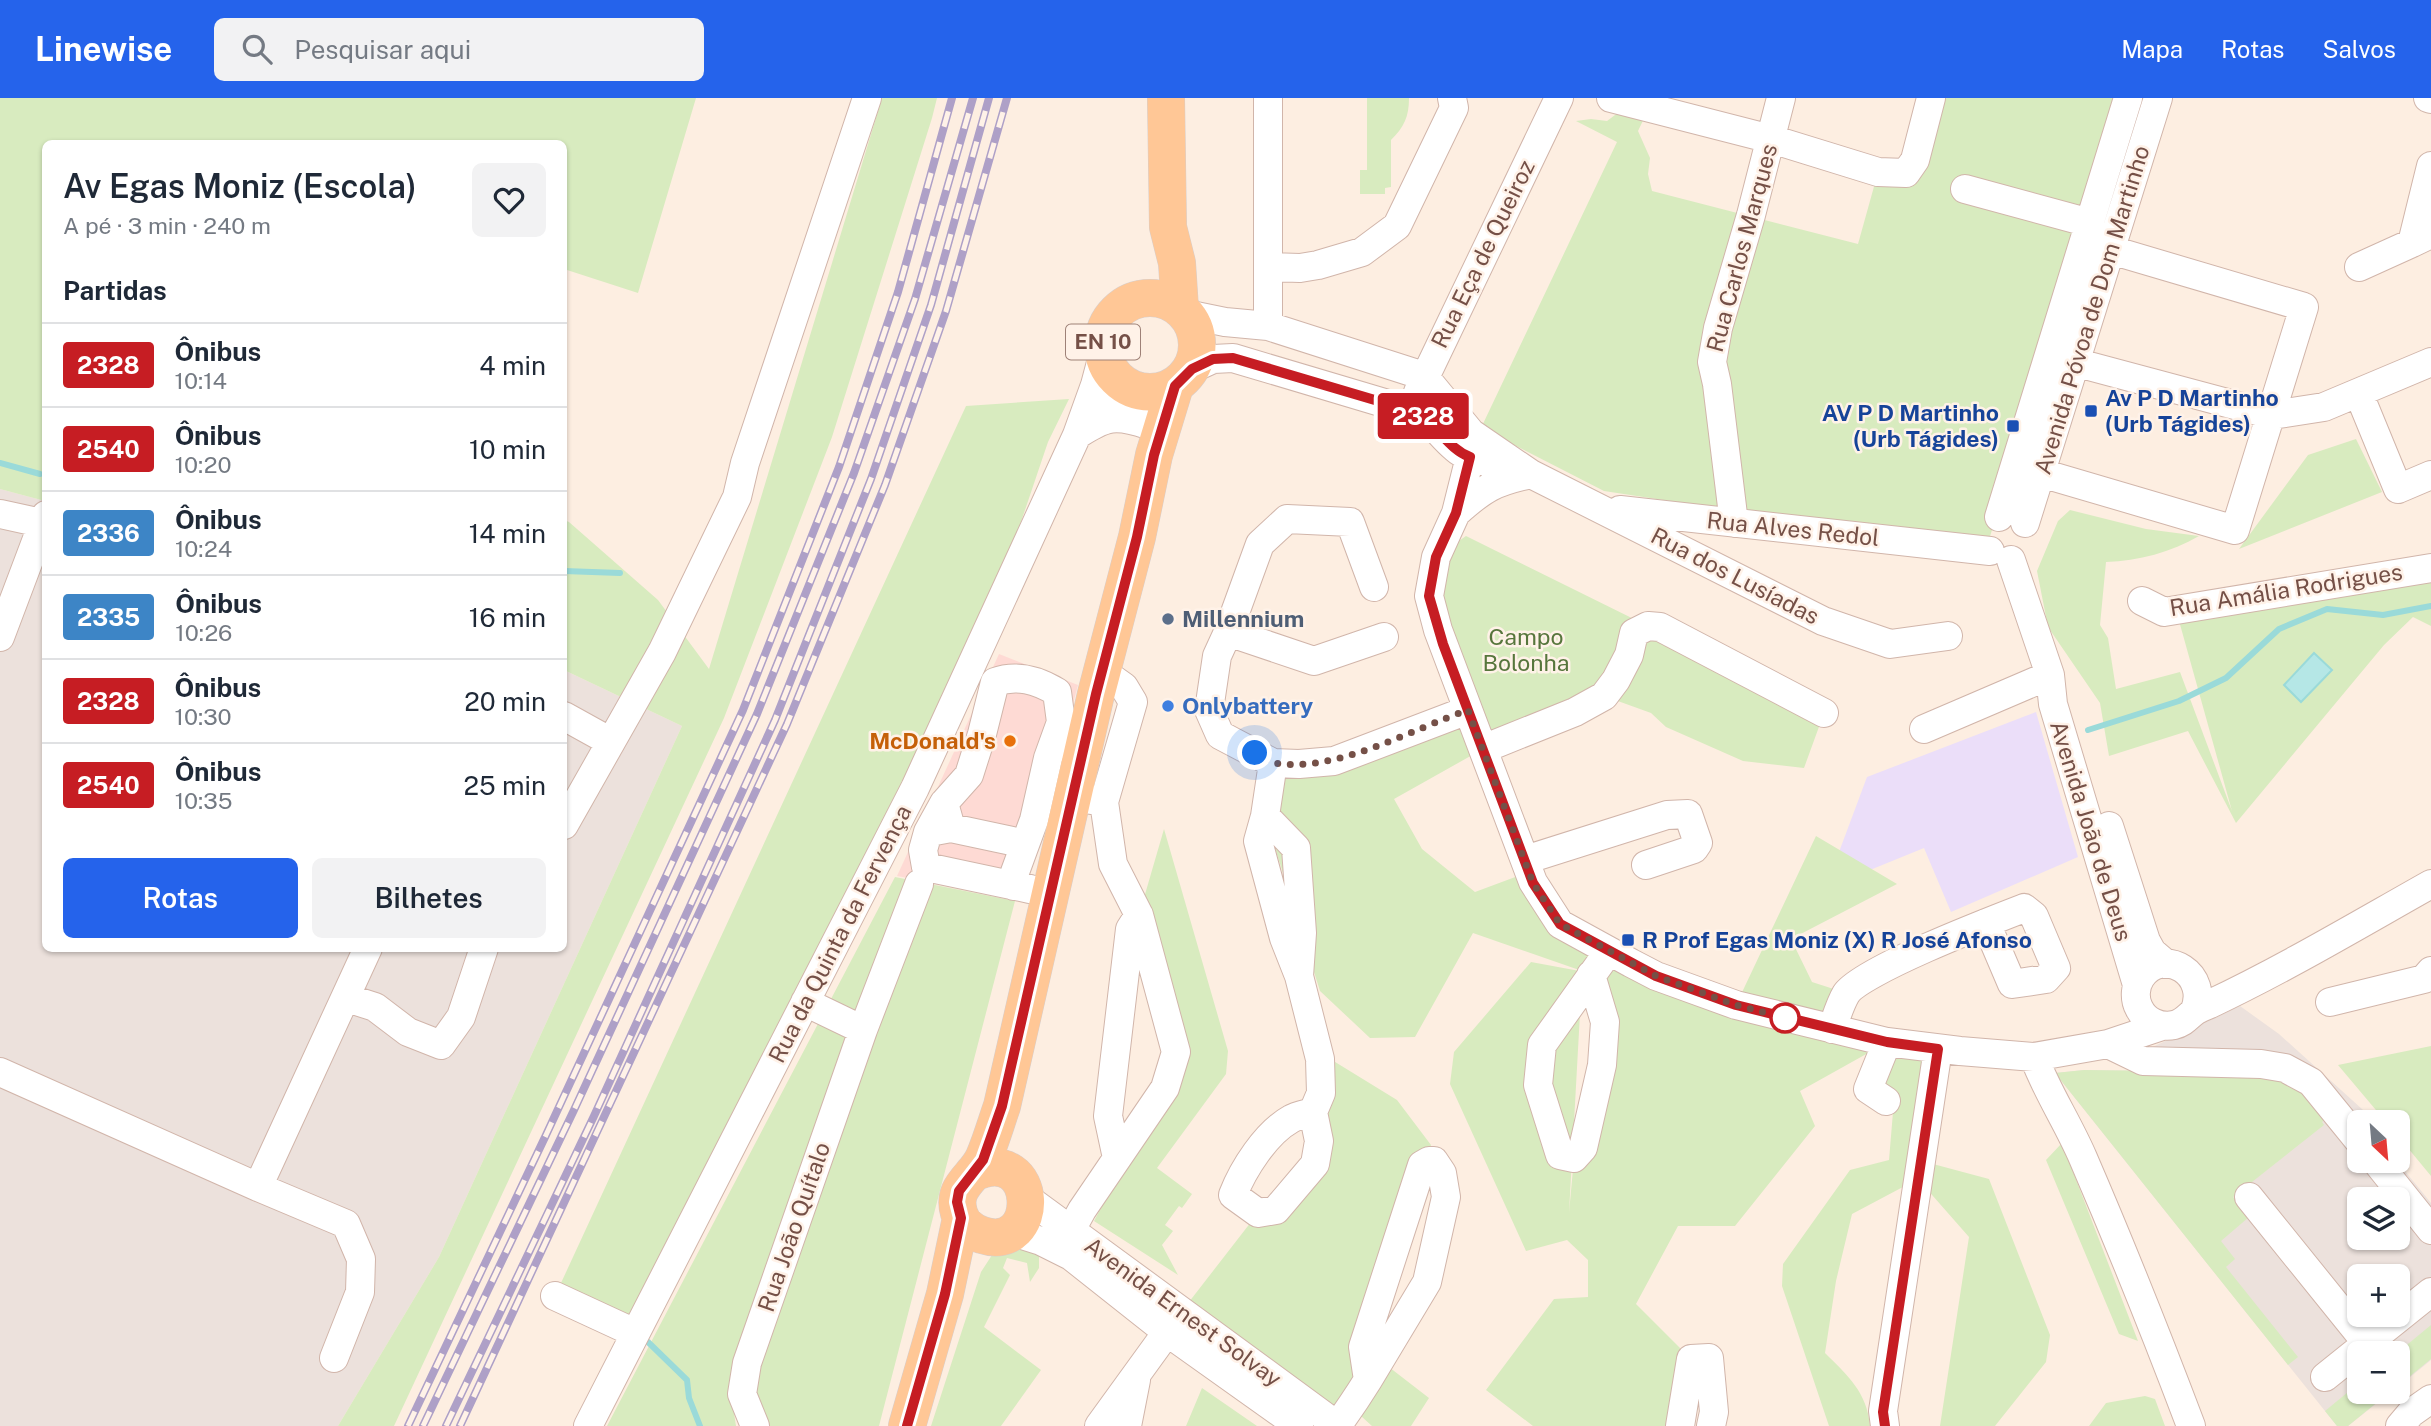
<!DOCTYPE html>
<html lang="pt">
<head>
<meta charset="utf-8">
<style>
  :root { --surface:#fff; --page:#f2f2f3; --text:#1f2937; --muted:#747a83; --line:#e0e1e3; --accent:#2563eb }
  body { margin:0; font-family:"Public Sans",sans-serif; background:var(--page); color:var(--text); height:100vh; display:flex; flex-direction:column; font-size:26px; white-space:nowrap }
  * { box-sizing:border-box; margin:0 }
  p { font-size:23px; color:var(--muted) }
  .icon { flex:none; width:38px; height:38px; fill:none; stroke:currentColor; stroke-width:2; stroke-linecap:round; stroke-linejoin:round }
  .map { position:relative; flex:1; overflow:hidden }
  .sheet { position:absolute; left:42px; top:42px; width:525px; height:812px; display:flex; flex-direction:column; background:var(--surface); border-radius:10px; box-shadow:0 2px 5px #0004 }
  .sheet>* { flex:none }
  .badge { padding:0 14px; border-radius:5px; font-size:24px; line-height:46px }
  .needle { width:46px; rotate:154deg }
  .fabs { position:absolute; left:2347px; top:1012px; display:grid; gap:14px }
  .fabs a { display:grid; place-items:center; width:63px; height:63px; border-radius:10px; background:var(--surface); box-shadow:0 2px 5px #0004; font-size:35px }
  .you { position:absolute; width:35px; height:35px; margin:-18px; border:5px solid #fff; border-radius:50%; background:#1a73e8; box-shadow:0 0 0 10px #1a73e833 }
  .map>.badge { position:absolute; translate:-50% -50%; box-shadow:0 0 0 4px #fff }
  h2 { padding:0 21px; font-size:26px; line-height:63px }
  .round { display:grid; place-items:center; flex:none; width:74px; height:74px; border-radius:10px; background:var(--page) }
  .head { display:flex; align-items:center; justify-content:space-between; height:119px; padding:0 21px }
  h1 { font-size:33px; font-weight:600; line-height:52px }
  .button { display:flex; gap:14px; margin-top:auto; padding:14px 21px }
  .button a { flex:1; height:80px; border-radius:10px; background:var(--accent); color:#fff; font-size:28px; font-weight:600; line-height:80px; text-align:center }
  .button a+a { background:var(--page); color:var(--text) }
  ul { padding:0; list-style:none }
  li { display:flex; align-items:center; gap:21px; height:84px; padding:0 21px; border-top:2px solid var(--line) }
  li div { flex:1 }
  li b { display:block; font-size:26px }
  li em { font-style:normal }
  li .badge { min-width:77px; font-weight:700; text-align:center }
  header { display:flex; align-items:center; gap:42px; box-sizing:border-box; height:98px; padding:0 35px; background:var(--accent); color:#fff }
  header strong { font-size:33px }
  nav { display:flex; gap:38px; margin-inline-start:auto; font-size:24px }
  .search { width:490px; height:63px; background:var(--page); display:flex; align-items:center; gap:18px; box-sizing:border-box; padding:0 24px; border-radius:10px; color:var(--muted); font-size:26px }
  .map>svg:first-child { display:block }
  .commercial { fill:#fedad4 }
  .industrial { fill:#ece1dc; fill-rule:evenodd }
  .education { fill:#ebdef9 }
  .green { fill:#d8ebbf; fill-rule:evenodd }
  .water { fill:#b5e7e6; stroke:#9adad9; stroke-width:2 }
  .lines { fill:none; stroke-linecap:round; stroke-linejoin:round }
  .stream { stroke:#9adad9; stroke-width:6 }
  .minor-casing { stroke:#d1b5aa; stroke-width:30 }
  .major-casing { stroke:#d8cecb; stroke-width:38 }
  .minor { stroke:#fff; stroke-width:28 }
  .major { stroke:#ffc796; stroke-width:37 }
  .rail-casing { stroke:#aea0c7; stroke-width:8 }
  .rail { stroke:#fff2e8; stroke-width:5; stroke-dasharray:16; stroke-linecap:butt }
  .line-casing { stroke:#fff; stroke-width:16 }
  .line { stroke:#c61d23; stroke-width:10 }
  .walk { stroke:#755047; stroke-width:7; stroke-dasharray:0 12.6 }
  .transit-dot { fill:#1a4fb4; stroke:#fff2e8; stroke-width:2.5 }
  .service-dot { fill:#5c6f8a; stroke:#fff2e8; stroke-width:2.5 }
  .shop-dot { fill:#3f7fe0; stroke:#fff2e8; stroke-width:2.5 }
  .food-dot { fill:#e8710a; stroke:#fff2e8; stroke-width:2.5 }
  .stop-dot { fill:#fff; stroke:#c61d23; stroke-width:3.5 }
  .labels { text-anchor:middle; stroke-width:5; stroke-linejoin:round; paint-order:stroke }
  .shield { fill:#fff2e8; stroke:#9e8177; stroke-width:2 }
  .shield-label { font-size:21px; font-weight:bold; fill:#755047 }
  .street-label { font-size:23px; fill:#755047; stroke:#fff2e8 }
  .transit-label { font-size:23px; font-weight:bold; fill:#164399; stroke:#fff2e8; text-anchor:start }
  .service-label { font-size:23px; font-weight:bold; fill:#4e5e75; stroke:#fff2e8; text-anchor:start }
  .park-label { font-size:23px; fill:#57763c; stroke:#fff2e8 }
  .shop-label { font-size:23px; font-weight:bold; fill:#366cbe; stroke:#fff2e8; text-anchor:start }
  .food-label { font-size:23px; font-weight:bold; fill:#c56008; stroke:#fff2e8; text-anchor:end }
</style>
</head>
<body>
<header>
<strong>Linewise</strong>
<div class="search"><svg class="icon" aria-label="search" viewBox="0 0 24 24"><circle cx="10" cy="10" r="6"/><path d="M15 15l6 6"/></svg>Pesquisar aqui</div>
<nav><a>Mapa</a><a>Rotas</a><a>Salvos</a></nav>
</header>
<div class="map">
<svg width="2431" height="1328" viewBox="0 0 2431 1328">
  <rect width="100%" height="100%" fill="#fdeee1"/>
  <path class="commercial" d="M999,556L1078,587L1022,800L897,778Z"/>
  <path class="industrial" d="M0,391L45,403L46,850H564V572L682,628L439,1159L338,1328H0Z
    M2240,908L2279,936L2373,1021L2370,1024H2359V1062H2396L2431,1105V1262L2398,1289V1255H2359V1293H2392L2348,1328H2337L2055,975L2084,972L2143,973L2144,953ZM2359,1101H2398V1139H2359ZM2359,1178H2398V1216H2359Z"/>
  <path class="education" d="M2036,614L2078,759L1951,814L1924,750L1870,772L1839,754L1867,679Z"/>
  <path class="green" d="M0,0H696L638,195L567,172L564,181V46H46L45,403L0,391Z
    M882,0H937L932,20L832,339L724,620L394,1328H338L439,1159L682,628L564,572V422L569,424L658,502L709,571Z
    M1367,0H1409C1409,19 1404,29 1391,42V89L1385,90V96H1360V72H1367Z
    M1926,0H2128L1986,451L1604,393L1481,330L1617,44L1576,23L1591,21L1607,23L1619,14L1649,10L1638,33L1650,60L1648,76L1652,93L1858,146L1875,85L1906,75Z
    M1069,301L1048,344L980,545L635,1235L555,1198L966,308Z
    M2356,341L2382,394L2239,451L2308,357Z
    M2070,412L2146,431L2199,438C2171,454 2139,463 2106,464L2100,527L2108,540L2116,591L2180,574L2232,713L2176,512L2431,470V528L2413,519L2384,547L2236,725L2188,633L2109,658L2100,605L2048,529L2037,473L2058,423Z
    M1466,438L1824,615L1804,670L1743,663L1666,629L1651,615L1604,598L1483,651L1394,701L1422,751L1475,794L1529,774L1560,826L1736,907L1816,738L1897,786L1791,841L1812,884L1846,895L1832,931L1938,951L1933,1066L1989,1081L2050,1237L2046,1264L1995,1328H1940L1969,1139L1918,1081L1852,1116L1836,1183L1825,1255C1848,1278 1867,1294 1870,1328H1829L1782,1188L1783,1166L1850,1072L1889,1062L1893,1014L1868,991L1886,945L1800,993L1815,1028L1735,1128H1678L1636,1206L1691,1261L1680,1328H1533L1486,1292L1554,1201L1588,1199V1162L1567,1142L1526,1153L1450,986L1454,954L1531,864L1585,874L1473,835L1415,939L1370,940L1320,893L1265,718L1273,665L1451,618L1481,649L1438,532L1436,459ZM1582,879L1602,967L1574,1060L1569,1115Z
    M1164,731L1228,953L1226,976L1157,1070L1192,1096L1182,1110L1179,1108L1165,1127L1173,1133L1162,1147L1178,1177L1094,1123L1165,990L1176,954L1139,817Z
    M895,779L1015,803L879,1328H762L752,1298L760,1273L747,1265L730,1289L736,1328H607Z
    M2431,948V1078L2398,1038V1024H2386L2338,967Z
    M1327,959L1397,1002L1431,1047L1363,1249L1429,1300L1411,1328H1372L1351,1309L1337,1327L1182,1213L1258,1115L1326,1074Z
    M2084,972L2259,974L2288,980L2329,1017L2322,1024L2324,1027L2233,1099L2249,1119L2221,1143L2235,1161L2226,1169L2298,1259L2288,1267L2055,975Z
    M2062,1045L2138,1243L2119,1236L2046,1062Z
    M1004,1148L1039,1151V1170L1030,1184L1027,1165L1007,1160L1003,1170L1010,1177L984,1229L1041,1272L1001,1328H931L981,1174L992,1157Z
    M2431,1227V1261L2398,1288L2397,1255Z
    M2359,1285V1293H2391L2348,1328H2337L2325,1313Z
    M1202,1290L1257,1328H1186Z
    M2145,1298L2155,1301L2165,1328H2089L2106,1305Z"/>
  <path class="water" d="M2314,555L2332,572L2301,604L2284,587Z"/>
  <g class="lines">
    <path class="stream" d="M0,365L40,376
      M564,473L620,475
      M2088,632L2179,603L2226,580L2279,531L2327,511L2383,517L2431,508
      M648,1244L687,1282L689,1300L700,1328"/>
    <g class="minor-casing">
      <path id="minor" d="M1268,0V228
        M1611,0L1771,41L1878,74L1906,75L1915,62L1931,0
        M2428,0L2431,1
        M2431,68L2412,145L2431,136
        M1965,91L2090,125
        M1269,169L1300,170L1318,167L1362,154L1397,128L1454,10L1452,0
        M2359,169L2412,145
        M1186,216L1225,224L1268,228L1424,278L1471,335L1531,376L1823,523L1890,546L1948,538
        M2059,260L2272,317L2324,309L2431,264
        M1191,271L1213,261L1233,260L1411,313C1434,323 1438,336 1455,350C1464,358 1475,361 1486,364
        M1418,294L1559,0
        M2359,296L2398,391L2431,377
        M1088,324L1110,299L1126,289
        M1077,337C1106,318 1115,316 1148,327
        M1489,349L1470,359L1456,415L1436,459L1429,498L1438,532L1533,784L1560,826L1631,865L1656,878L1736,907L1887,944L1960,953L2034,959L2108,946L2162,928
        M2041,375L2235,432L2304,209L2111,152
        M1620,412L1990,453
        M1456,415C1484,390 1494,384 1531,376
        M0,416L46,426
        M1999,419L2128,0
        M1734,425L1717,286L1712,264L1718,230L1751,117L1781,0
        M2025,425L2158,0
        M2011,462L2050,577L2053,606L2137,887
        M1374,489L1350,424L1287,421L1260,446L1228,534L1217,558L1209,612L1220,637L1273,665L1299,666L1334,663L1468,612
        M2142,503L2164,514L2431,470
        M1228,534L1314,563L1384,539
        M0,539L46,417
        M1103,574L1124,589L1133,604L1104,704
        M564,618L611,644
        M1924,631L2050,577
        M1483,651L1575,614L1604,598L1616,582L1629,557L1634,535L1648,528L1660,529L1824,615
        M1072,699L1104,704L1113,766L1139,817
        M944,705L928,734L923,752L926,769L1030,791
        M1265,718L1296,750L1302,835L1299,878L1284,840L1258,743L1265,718L1273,665
        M564,727L662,554L737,399L745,365L867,0
        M2109,728L2146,843L2152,854L2166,866
        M951,730L944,705L969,677L982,636L995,584C1017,576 1037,582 1057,594L1061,624L1048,660L1034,722L1015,774L1014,788
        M935,733L951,730L1012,743
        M1525,762L1667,717L1688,716L1698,745L1694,751L1646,767
        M1591,877L1605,924L1602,967L1583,1050L1574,1060L1560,1057L1538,987L1542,947L1609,853
        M1299,878L1320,961L1321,995L1313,1014C1306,1016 1297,1017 1291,1021C1266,1035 1243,1071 1233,1097L1258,1115L1276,1112L1315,1066L1319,1043L1313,1014
        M347,900L375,909L408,934L441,947L461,919L484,850
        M805,904L863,932
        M2330,904L2424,881L2431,873
        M2194,914C2211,877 2164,847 2141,879C2135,888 2134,901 2139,910C2145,923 2160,930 2174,927C2184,925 2188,918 2195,913C2200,910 2205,908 2210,906C2286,870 2358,827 2431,786
        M1832,931C1836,920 1840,906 1846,896C1860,873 1993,822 2024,810L2034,818L2056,870L2046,881L2012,886L1986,825
        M2108,946L2143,963L2261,966L2285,970L2311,984L2359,1043
        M2034,959C2047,994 2068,1025 2083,1060C2121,1148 2157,1238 2191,1328
        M0,974L258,1089
        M1886,1003L1868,991L1887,944
        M2375,1062L2431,1132
        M2249,1099L2366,1244
        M1027,1100L1338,1328
        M1071,1132L1082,1112L1165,990L1176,954L1139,817L1130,831L1108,1018L1117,1060
        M1013,1134L1041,1143L1071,1158L1167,1234L1299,1328
        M555,1198L635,1235
        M334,1260L360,1194L361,1161L346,1126L258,1089L368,850
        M2325,1279L2431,1194
        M588,1328L915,690L1077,337L1095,287L1103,257
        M755,1328L742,1296L747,1265L863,932L919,786
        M1099,1328L1178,1219
        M1127,1328L1136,1282
        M1337,1328C1348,1313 1358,1298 1368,1282L1427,1184L1446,1099L1442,1075L1434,1063H1429L1422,1067L1363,1249L1368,1282
        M1680,1328L1691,1261L1709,1260L1714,1314L1711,1328
        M1885,1328L1883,1313L1938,951
        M2400,1328L2411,1315L2431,1301"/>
    </g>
    <g class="major-casing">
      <path id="major" d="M1166,0L1168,129L1177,165L1180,211
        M1103 247a47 47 0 1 1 94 0a47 47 0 1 1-94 0Z
        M973,1075C1041,1044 1042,1157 982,1137C972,1134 962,1126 959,1115C951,1088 975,1080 984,1059C991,1043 996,1025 1002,1008L1096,596L1137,439L1154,357L1175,288
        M907,1328L945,1196L961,1120"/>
    </g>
    <use href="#minor" class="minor"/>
    <use href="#major" class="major"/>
    <g class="rail-casing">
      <path id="rail" d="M408,1328L546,1037L743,612L839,369L898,194L952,0
        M423,1328L574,1012L757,616L854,375L915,201L973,0
        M446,1328L594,1018L775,622L871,381L931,207L989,0
        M460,1328L787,626L885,387L946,213L1007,0"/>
    </g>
    <use href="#rail" class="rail"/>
  </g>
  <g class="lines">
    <g class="line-casing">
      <path id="line" d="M907,1328L945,1196L961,1120L957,1104L959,1093L983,1062L1002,1008L1096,596L1137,439L1154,357L1175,288L1192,271L1213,261L1233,260L1412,313C1437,324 1446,350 1470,359L1456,415L1436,459L1429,498L1443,546L1533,785L1560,826L1656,878L1736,907L1887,944L1938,951L1883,1314L1885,1328"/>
    </g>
    <use href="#line" class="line"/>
    <path class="walk" d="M1255,655C1261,659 1268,663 1275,665C1336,675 1410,632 1468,612L1533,785L1560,826L1656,878L1736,907L1785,920"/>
  </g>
  <g class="transit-dot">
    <rect x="2084" y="306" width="14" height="14" rx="3.5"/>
    <rect x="2006" y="321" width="14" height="14" rx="3.5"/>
    <rect x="1621" y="835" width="14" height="14" rx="3.5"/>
  </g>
  <circle class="service-dot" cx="1168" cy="521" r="7"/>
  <circle class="shop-dot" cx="1168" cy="608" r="7"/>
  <circle class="food-dot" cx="1010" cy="643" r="7"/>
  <circle class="stop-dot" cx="1785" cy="920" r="14"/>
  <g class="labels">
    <rect class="shield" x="1066" y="226.5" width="74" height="35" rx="5"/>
    <g class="shield-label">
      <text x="1103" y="251">EN 10</text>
    </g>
    <g class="street-label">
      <text transform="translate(1742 150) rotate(-75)" y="8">Rua Carlos Marques</text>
      <text transform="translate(1483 156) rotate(-64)" y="8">Rua Eça de Queiroz</text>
      <text transform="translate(2092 212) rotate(-73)" y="8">Avenida Póvoa de Dom Martinho</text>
      <text transform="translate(1793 431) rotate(6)" y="8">Rua Alves Redol</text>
      <text transform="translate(1735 478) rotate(27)" y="8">Rua dos Lusíadas</text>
      <text transform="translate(2286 492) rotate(-9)" y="8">Rua Amália Rodrigues</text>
      <text transform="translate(2091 733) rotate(73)" y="8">Avenida João de Deus</text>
      <text transform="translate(840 836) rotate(-63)" y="8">Rua da Quinta da Fervença</text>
      <text transform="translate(794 1129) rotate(-71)" y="8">Rua João Quítalo</text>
      <text transform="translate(1183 1214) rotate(36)" y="8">Avenida Ernest Solvay</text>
    </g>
    <g class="transit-label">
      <text x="2105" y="308">Av P D Martinho<tspan x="2105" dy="26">(Urb Tágides)</tspan></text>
      <text x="1999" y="323" text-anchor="end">AV P D Martinho<tspan x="1999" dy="26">(Urb Tágides)</tspan></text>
      <text x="1642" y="850">R Prof Egas Moniz (X) R José Afonso</text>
    </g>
    <g class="service-label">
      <text x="1182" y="529">Millennium</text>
    </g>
    <g class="park-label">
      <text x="1526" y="547">Campo<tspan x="1526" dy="26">Bolonha</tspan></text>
    </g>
    <g class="shop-label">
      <text x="1182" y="616">Onlybattery</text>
    </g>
    <g class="food-label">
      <text x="996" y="651">McDonald's</text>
    </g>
  </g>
</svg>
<div class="fabs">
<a><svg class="needle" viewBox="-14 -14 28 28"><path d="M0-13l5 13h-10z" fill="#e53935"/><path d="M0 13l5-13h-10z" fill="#747a83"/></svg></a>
<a><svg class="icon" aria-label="layers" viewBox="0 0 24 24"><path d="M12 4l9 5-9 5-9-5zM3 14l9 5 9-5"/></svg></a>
<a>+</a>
<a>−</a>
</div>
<div class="you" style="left:1255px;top:655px"></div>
<b class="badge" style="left:1423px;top:318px;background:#c61d23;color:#fff">2328</b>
<section class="sheet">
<div class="head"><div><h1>Av Egas Moniz (Escola)</h1><p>A pé · 3 min · 240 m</p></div><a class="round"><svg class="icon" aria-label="heart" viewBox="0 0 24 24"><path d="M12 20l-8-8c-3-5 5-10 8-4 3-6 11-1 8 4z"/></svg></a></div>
<h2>Partidas</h2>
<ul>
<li><span class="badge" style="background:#c61d23;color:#fff">2328</span><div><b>Ônibus</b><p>10:14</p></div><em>4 min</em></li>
<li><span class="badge" style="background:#c61d23;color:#fff">2540</span><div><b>Ônibus</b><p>10:20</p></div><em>10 min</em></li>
<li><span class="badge" style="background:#3d85c6;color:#fff">2336</span><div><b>Ônibus</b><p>10:24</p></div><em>14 min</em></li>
<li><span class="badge" style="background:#3d85c6;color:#fff">2335</span><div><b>Ônibus</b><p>10:26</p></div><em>16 min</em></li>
<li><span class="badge" style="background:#c61d23;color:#fff">2328</span><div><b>Ônibus</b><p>10:30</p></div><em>20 min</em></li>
<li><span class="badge" style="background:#c61d23;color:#fff">2540</span><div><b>Ônibus</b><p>10:35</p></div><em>25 min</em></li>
</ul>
<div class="button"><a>Rotas</a><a>Bilhetes</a></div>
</section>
</div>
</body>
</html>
